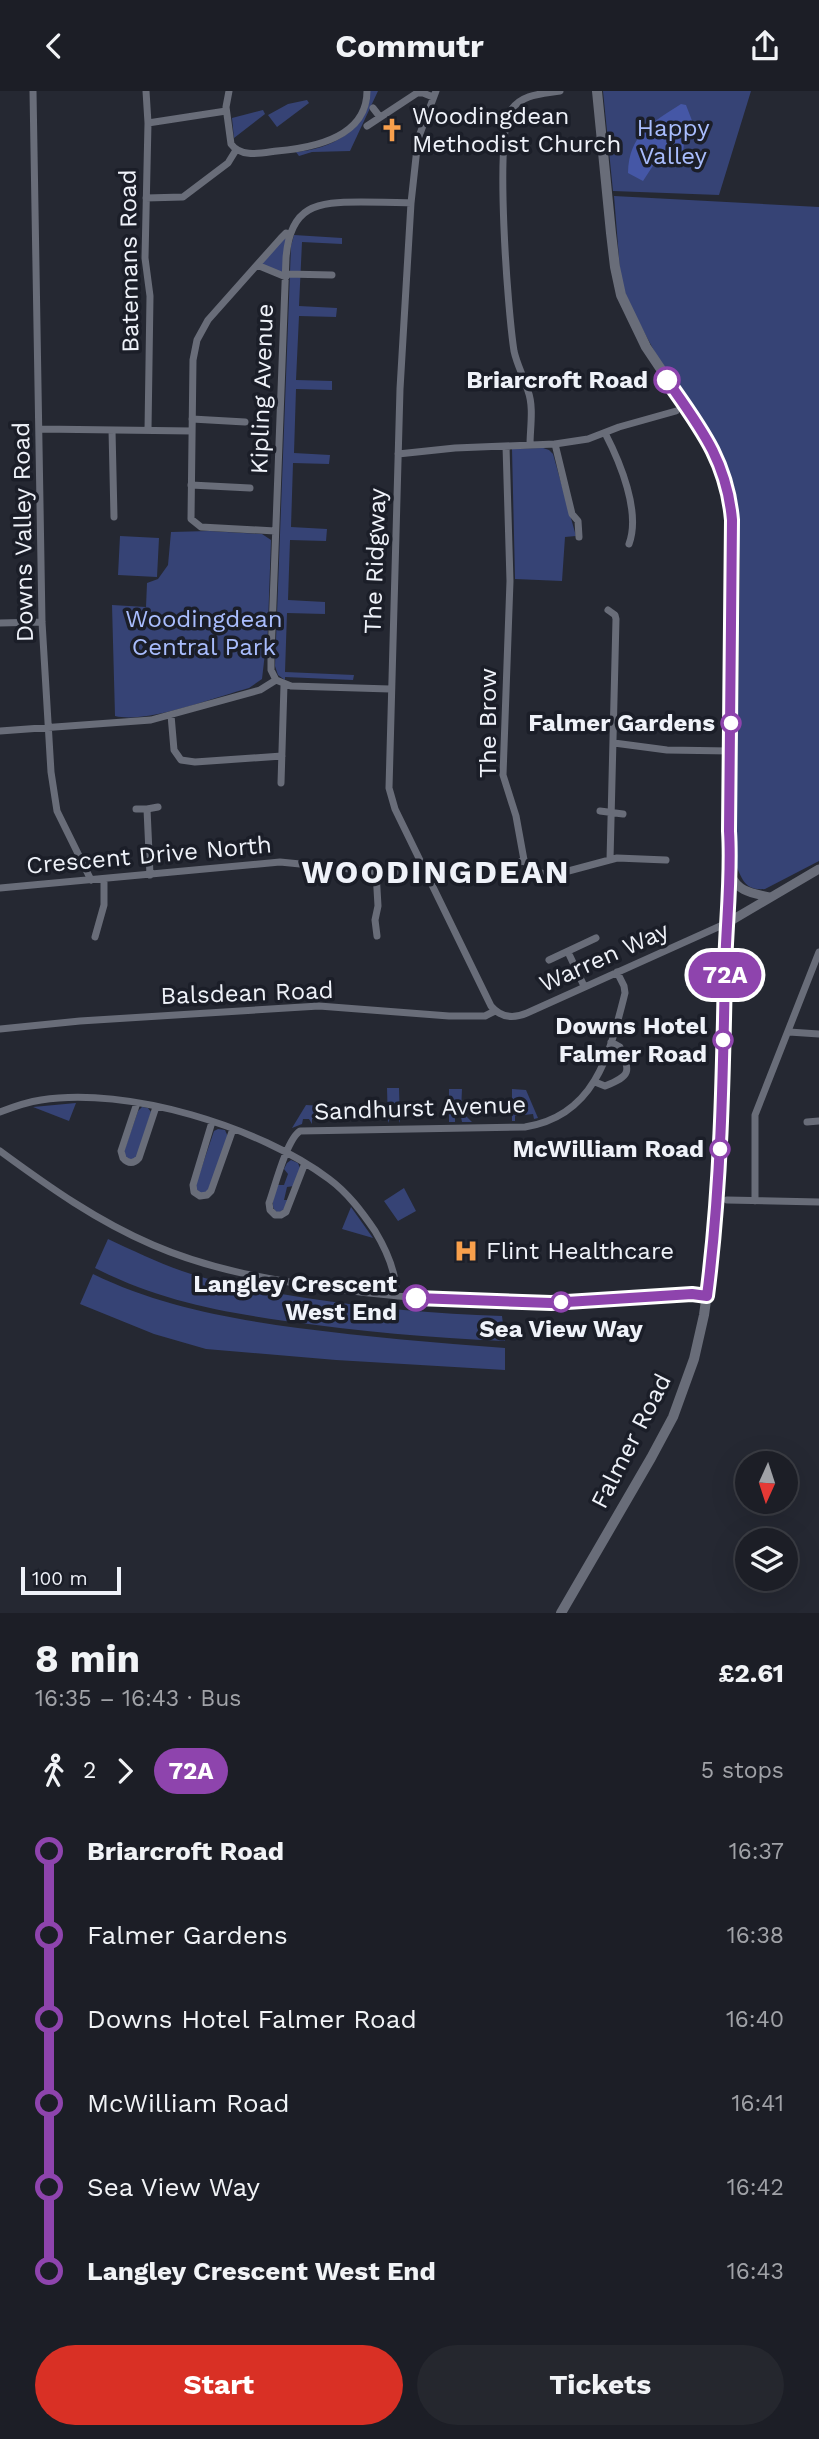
<!DOCTYPE html>
<html lang="en">
<head>
<meta charset="utf-8">
<style>
  :root { --surface:#1c1e26; --page:#25272e; --text:#f1f3f6; --muted:#a0a2a7; --line:#3a3c43; --accent:#d93025 }
  body { margin:0; font-family:"Work Sans",sans-serif; background:var(--page); color:var(--text); height:100vh; display:flex; flex-direction:column; font-size:26px; white-space:nowrap }
  * { box-sizing:border-box; margin:0 }
  p { font-size:23px; color:var(--muted) }
  .icon { flex:none; width:38px; height:38px; fill:none; stroke:currentColor; stroke-width:2; stroke-linecap:round; stroke-linejoin:round }
  .map { position:relative; height:1522px; overflow:hidden }
  .sheet { display:flex; flex-direction:column; background:var(--surface); flex:1 }
  .sheet>* { flex:none }
  .badge { padding:0 14px; border-radius:23px; font-size:24px; line-height:46px }
  .needle { width:46px; rotate:183deg }
  .fabs { position:absolute; left:735px; top:1360px; display:grid; gap:14px }
  .fabs a { display:grid; place-items:center; width:63px; height:63px; border-radius:50%; background:var(--surface); box-shadow:0 7px 28px #0002,0 0 0 2px var(--line); font-size:35px }
  .scale { position:absolute; left:21px; bottom:18px; width:100px; box-sizing:border-box; padding-left:7px; border:4px solid #eff2f9; border-top:0; font-size:19px; line-height:24px; white-space:nowrap; color:#eff2f9; -webkit-text-stroke:5px #1b1e28; paint-order:stroke }
  .map>.badge { position:absolute; translate:-50% -50%; box-shadow:0 0 0 4px #fff }
  .legs { display:flex; align-items:center; gap:10px; height:77px; padding:0 35px; font-size:23px }
  .legs p { margin-inline-start:auto }
  .summary { display:flex; align-items:center; justify-content:space-between; height:119px; padding:0 35px }
  h1 { font-size:38px; font-weight:700; line-height:52px }
  .button { display:flex; gap:14px; margin-top:auto; padding:14px 35px }
  .button a { flex:1; height:80px; border-radius:42px; background:var(--accent); color:#fff; font-size:28px; font-weight:700; line-height:80px; text-align:center }
  .button a+a { background:var(--page); color:var(--text) }
  ul { padding:0 35px; list-style:none }
  li { display:flex; align-items:center; gap:24px; height:84px; font-size:26px }
  li i { display:grid; place-items:center; width:10px; height:100%; margin:0 9px; background:currentColor }
  li i::after { content:''; width:18px; height:18px; margin:-9px; border:5px solid; border-radius:50%; background:var(--surface) }
  li p { margin-inline-start:auto }
  li:first-child i { background:linear-gradient(#0000 50%,currentColor 0) }
  li:last-child i { background:linear-gradient(currentColor 50%,#0000 0) }
  header { display:flex; justify-content:space-between; align-items:center; height:91px; padding:0 35px; background:var(--surface); font-size:32px; font-weight:700 }
  .map>svg:first-child { display:block }
  .green { fill:#364375 }
  .forest { fill:#4557a6 }
  .lines { fill:none; stroke-linecap:round; stroke-linejoin:round }
  .minor { stroke:#696d79; stroke-width:7 }
  .tertiary { stroke:#696d79; stroke-width:9 }
  .secondary { stroke:#696d79; stroke-width:10 }
  .line-1-casing { stroke:#fff; stroke-width:16 }
  .line-1 { stroke:#8e44ad; stroke-width:10 }
  .stop-1-dot { fill:#fff; stroke:#8e44ad; stroke-width:3.5 }
  .labels { text-anchor:middle; stroke-width:7; stroke-linejoin:round; paint-order:stroke }
  .poi-label { font-size:24px; fill:#eff2f9; stroke:#1b1e28; text-anchor:start }
  .park-label { font-size:24px; fill:#a9bdfd; stroke:#1b1e28 }
  .street-label { font-size:24px; fill:#eff2f9; stroke:#1b1e28 }
  .stop-label { font-size:24px; font-weight:bold; fill:#eff2f9; stroke:#1b1e28; text-anchor:end }
  .district-label { font-size:32px; font-weight:bold; letter-spacing:2px; fill:#eff2f9; stroke:#1b1e28 }
</style>
</head>
<body>
<header><svg class="icon" aria-label="back" viewBox="0 0 24 24"><path d="M15 5l-7 7 7 7"/></svg>Commutr<svg class="icon" aria-label="share" viewBox="0 0 24 24"><path d="M12 15V3M7 8l5-5 5 5M5 13v7h14v-7"/></svg></header>
<div class="map">
<svg width="819" height="1522" viewBox="0 0 819 1522">
  <rect width="100%" height="100%" fill="#252832"/>
  <path class="green" d="M370,0H378L350,60L312,61L299,65L296,61C329,59 371,38 370,0Z
    M603,0H751L719,104L613,100Z
    M307,9L309,12L277,36L268,24L288,13Z
    M263,19L265,23L234,47L232,27Z
    M614,105L819,116V770L765,798C745,800 742,788 736,774L740,469L737,410L733,391L720,360L658,267L630,215L621,191Z
    M286,142V186L257,175Z
    M294,144L342,147V153L302,151L299,215L337,217L336,226L299,225L296,289L332,290V299L296,298L294,362L330,364L329,373L293,372L291,436L327,438L326,450L290,449L288,509L325,511V523L287,522L285,581L354,584L353,589L285,586V589L278,584L275,575L291,155Z
    M543,357L549,359L553,363L576,445L565,446L562,490L515,488L512,358Z
    M209,440L262,443L271,449L267,562H265L262,588L249,597C215,606 147,633 115,625L112,514L146,516L147,492L158,488L168,474L171,441Z
    M120,445L159,447L157,486L118,484Z
    M387,997H399L400,1032L398,1027H390L388,1032Z
    M449,998H462L461,1020L472,1031H462L461,1026H455V1031H449Z
    M512,998L526,999L538,1027L534,1028L533,1023L515,1025V1030H512Z
    M76,1012L69,1030L33,1016Z
    M306,1014L324,1015V1028H312V1033L309,1028H303L302,1033L292,1037Z
    M142,1016L148,1017L151,1021L137,1067L130,1069L125,1065L124,1060L138,1020Z
    M218,1038L225,1039L228,1046L208,1100L200,1103L195,1096L214,1040Z
    M291,1069L298,1072L300,1077L294,1095L287,1096L284,1109H289L286,1117L278,1122C268,1116 275,1104 278,1094H284L288,1083L284,1078L287,1072Z
    M404,1097L416,1120L398,1130L384,1110Z
    M351,1116L373,1147L342,1138Z
    M108,1148C132,1159 156,1171 182,1180C222,1194 264,1200 306,1207C371,1217 436,1223 502,1225L505,1250C431,1247 358,1240 285,1230C217,1220 158,1209 95,1177Z
    M93,1183C159,1215 226,1227 298,1237C367,1246 436,1252 505,1257V1279L336,1269L206,1258L154,1243L80,1213Z"/>
  <path class="forest" d="M681,13L686,14L696,40L684,51L682,74L679,76L658,67L643,90L628,82C629,43 652,32 681,13Z"/>
  <g class="lines">
    <path class="minor" d="M33,0L42,531L51,681L57,720L91,789
      M146,0L148,32L145,167L150,205L148,339
      M229,0L226,16L231,53C241,67 261,62 277,60C313,57 367,46 367,0
      M436,0L418,48L411,112L400,298L389,697L395,718L491,915C501,927 513,928 527,922L727,832
      M373,17L380,26
      M148,32L226,20
      M367,35L417,2H423L433,6
      M146,107L183,106L228,72L236,59
      M257,174L286,186
      M286,183L332,184
      M192,328L245,331
      M40,338L192,340
      M112,339L114,426
      M605,342C620,371 641,421 629,453
      M555,353L572,423L578,430L579,446
      M530,354C530,337 534,316 528,300C524,286 517,274 514,260C508,222 494,44 511,19C522,3 542,3 560,0
      M506,355L510,490L503,684L516,725L524,769L532,779L545,783L561,782L617,767L666,769
      M398,363L455,357L555,353L588,348L619,336L676,320
      M191,394L250,397
      M275,440L201,436L191,428L193,269L197,249L208,229L281,147L286,142L290,144
      M608,519L615,524L616,528L610,769
      M0,532L42,531
      M276,589L271,579V566L286,167C290,114 317,111 361,111C378,111 394,111 411,112
      M276,589L291,595L390,598
      M171,624L174,659L181,669L195,671L282,665
      M0,640L151,629L260,599L276,589
      M614,652L667,659L730,660
      M281,692L284,594
      M136,718H147L150,784
      M147,718L158,716
      M600,720L623,723
      M376,781L378,815L375,829L377,845
      M492,784L524,769
      M0,797L280,771L410,784L426,779
      M95,846L104,814V788
      M568,861L584,895
      M549,869L596,847
      M0,938L80,930L319,915L449,925H485L495,920
      M789,941L819,943
      M595,991L605,995C632,984 630,981 620,956L611,951
      M137,1012L121,1060L123,1067C128,1073 134,1073 139,1067L156,1016
      M0,1021C13,1016 27,1011 41,1009C127,995 260,1036 329,1088C348,1102 362,1121 375,1140C387,1160 397,1182 396,1205
      M212,1031L193,1094L194,1101L200,1105L207,1104L211,1100L233,1038
      M807,1031L819,1030
      M0,1060C49,1096 97,1130 153,1154C206,1177 264,1188 322,1196C397,1207 473,1212 549,1212C597,1211 644,1206 692,1203L707,1205
      M305,1072L286,1121L281,1124H275L270,1119L269,1112C275,1095 287,1048 300,1040L525,1036C596,1025 610,961 625,902L624,895L617,881
      M727,1109L819,1111
      M755,1110V1024L819,861"/>
    <path class="tertiary" d="M731,784C738,801 752,802 769,806
      M727,832L819,778"/>
    <path class="secondary" d="M561,1522L651,1367L673,1326L694,1268L704,1224L713,1159L719,1076L726,849L731,782V416L722,377L713,356L646,256L621,204L615,176L611,142L597,0"/>
  </g>
  <g class="lines">
    <g class="line-1-casing">
      <path id="line-1" d="M416,1207L551,1212L692,1203L707,1205C721,1097 723,987 725,879C726,832 732,786 729,740L732,429C727,370 700,336 667,289"/>
    </g>
    <use href="#line-1" class="line-1"/>
  </g>
  <defs>
    <g id="church-bare" transform="scale(1.89)"><path d="M-1.2-6h2.4v3.5h3.3v2.4h-3.3V6h-2.4V-.1h-3.3v-2.4h3.3Z" fill="#f9a04c" stroke="#1b1e28" stroke-width="2.5" paint-order="stroke"/></g>
    <g id="hospital-bare" transform="scale(1.89)"><path d="M-5-5h3v3.5h4V-5h3V5h-3V1.5h-4V5h-3Z" fill="#f9a04c" stroke="#1b1e28" stroke-width="2.5" paint-order="stroke"/></g>
  </defs>
  <g fill-rule="evenodd">
    <use href="#church-bare" x="392" y="39"/>
    <use href="#hospital-bare" x="466" y="1160"/>
  </g>
  <g class="stop-1-dot">
    <circle cx="667" cy="289" r="12"/>
    <circle cx="731" cy="632" r="9"/>
    <circle cx="723" cy="949" r="9"/>
    <circle cx="720" cy="1058" r="9"/>
    <circle cx="416" cy="1207" r="12"/>
    <circle cx="561" cy="1211" r="9"/>
  </g>
  <g class="labels">
    <g class="poi-label">
      <text x="412" y="33">Woodingdean<tspan x="412" dy="28">Methodist Church</tspan></text>
      <text x="486" y="1168">Flint Healthcare</text>
    </g>
    <g class="park-label">
      <text x="673" y="45">Happy<tspan x="673" dy="28">Valley</tspan></text>
      <text x="204" y="536">Woodingdean<tspan x="204" dy="28">Central Park</tspan></text>
    </g>
    <g class="street-label">
      <text transform="translate(129 170) rotate(-91)" y="8">Batemans Road</text>
      <text transform="translate(262 298) rotate(-88)" y="8">Kipling Avenue</text>
      <text transform="translate(23 441) rotate(-91)" y="8">Downs Valley Road</text>
      <text transform="translate(375 470) rotate(-88)" y="8">The Ridgway</text>
      <text transform="translate(488 632) rotate(-90)" y="8">The Brow</text>
      <text transform="translate(149 764) rotate(-5)" y="8">Crescent Drive North</text>
      <text transform="translate(604 866) rotate(-24)" y="8">Warren Way</text>
      <text transform="translate(247 902) rotate(-2)" y="8">Balsdean Road</text>
      <text transform="translate(420 1017) rotate(-2)" y="8">Sandhurst Avenue</text>
      <text transform="translate(631 1350) rotate(-63)" y="8">Falmer Road</text>
    </g>
    <g class="stop-label">
      <text x="648" y="297">Briarcroft Road</text>
      <text x="715" y="640">Falmer Gardens</text>
      <text x="707" y="943">Downs Hotel<tspan x="707" dy="28">Falmer Road</tspan></text>
      <text x="704" y="1066">McWilliam Road</text>
      <text x="397" y="1201">Langley Crescent<tspan x="397" dy="28">West End</tspan></text>
      <text x="561" y="1246" text-anchor="middle">Sea View Way</text>
    </g>
    <g class="district-label">
      <text x="436" y="792">WOODINGDEAN</text>
    </g>
  </g>
</svg>
<div class="fabs">
<a><svg class="needle" viewBox="-14 -14 28 28"><path d="M0-13l5 13h-10z" fill="#e53935"/><path d="M0 13l5-13h-10z" fill="#a0a2a7"/></svg></a>
<a><svg class="icon" aria-label="layers" viewBox="0 0 24 24"><path d="M12 4l9 5-9 5-9-5zM3 14l9 5 9-5"/></svg></a>
</div>
<div class="scale">100 m</div>
<b class="badge" style="left:725px;top:884px;background:#8e44ad;color:#fff">72A</b>
</div>
<section class="sheet">
<div class="summary"><div><h1>8 min</h1><p>16:35 – 16:43 · Bus</p></div><b>£2.61</b></div>
<div class="legs"><svg class="icon" aria-label="walk" viewBox="0 0 24 24"><circle cx="13" cy="4" r="2"/><path d="M13 8l-2 6 4 7M11 14l-3 7M7 12l3-4h3l4 4"/></svg>2<svg class="icon" aria-label="forward" viewBox="0 0 24 24"><path d="M9 5l7 7-7 7"/></svg><b class="badge" style="background:#8e44ad;color:#fff">72A</b><p>5 stops</p></div>
<ul>
<li><i style="color:#8e44ad"></i><b>Briarcroft Road</b><p>16:37</p></li>
<li><i style="color:#8e44ad"></i><span>Falmer Gardens</span><p>16:38</p></li>
<li><i style="color:#8e44ad"></i><span>Downs Hotel Falmer Road</span><p>16:40</p></li>
<li><i style="color:#8e44ad"></i><span>McWilliam Road</span><p>16:41</p></li>
<li><i style="color:#8e44ad"></i><span>Sea View Way</span><p>16:42</p></li>
<li><i style="color:#8e44ad"></i><b>Langley Crescent West End</b><p>16:43</p></li>
</ul>
<div class="button"><a>Start</a><a>Tickets</a></div>
</section>
</body>
</html>
